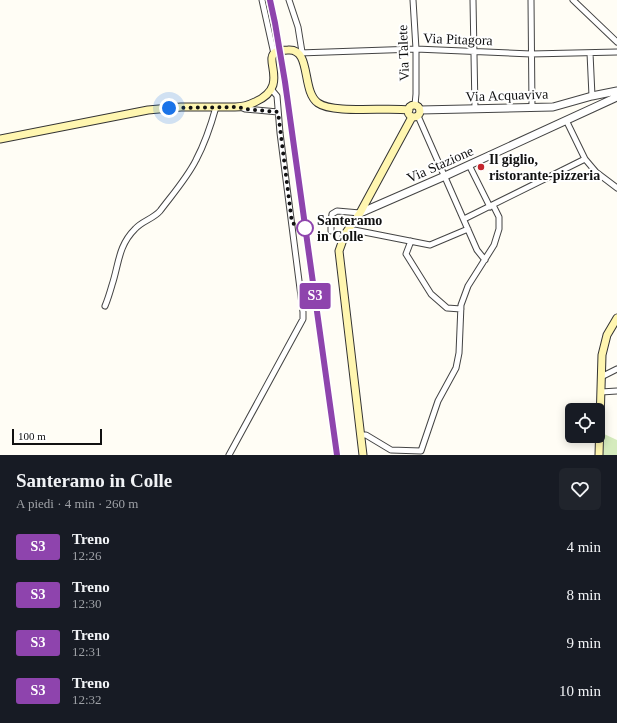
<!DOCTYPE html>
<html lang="it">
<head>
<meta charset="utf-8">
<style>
  :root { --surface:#171b24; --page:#20242c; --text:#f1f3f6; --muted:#9ea1a6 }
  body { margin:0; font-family:Georgia,serif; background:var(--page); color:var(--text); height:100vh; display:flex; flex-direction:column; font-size:15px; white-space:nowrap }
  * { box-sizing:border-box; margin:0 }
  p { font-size:13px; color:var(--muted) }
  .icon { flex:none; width:22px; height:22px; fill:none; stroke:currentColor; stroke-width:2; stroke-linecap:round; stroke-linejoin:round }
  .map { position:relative; height:455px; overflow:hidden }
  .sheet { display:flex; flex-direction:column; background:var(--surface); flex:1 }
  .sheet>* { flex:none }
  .badge { padding:0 8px; border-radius:3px; font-size:14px; line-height:26px }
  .tools { position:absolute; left:565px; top:403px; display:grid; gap:8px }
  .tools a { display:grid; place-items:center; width:40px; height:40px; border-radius:6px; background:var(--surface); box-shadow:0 2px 10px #0003; font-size:20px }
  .scale { position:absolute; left:12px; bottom:10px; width:90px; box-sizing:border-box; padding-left:4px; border:2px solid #111; border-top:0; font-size:11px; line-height:14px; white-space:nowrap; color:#111; -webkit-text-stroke:3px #fff; paint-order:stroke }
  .you { position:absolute; width:20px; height:20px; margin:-10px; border:3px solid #fff; border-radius:50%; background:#1a73e8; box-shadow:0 0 0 6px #1a73e833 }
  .map>.badge { position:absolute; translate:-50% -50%; box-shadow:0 0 0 2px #fff }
  .round { display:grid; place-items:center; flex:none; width:42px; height:42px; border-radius:6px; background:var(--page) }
  .headline { display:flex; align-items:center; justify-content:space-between; height:68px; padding:0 16px }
  h1 { font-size:19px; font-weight:700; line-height:30px }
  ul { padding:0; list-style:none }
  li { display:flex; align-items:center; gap:12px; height:48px; padding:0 16px }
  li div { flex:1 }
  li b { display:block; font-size:15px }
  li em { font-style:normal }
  li .badge { min-width:44px; font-weight:700; text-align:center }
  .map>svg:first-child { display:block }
  .green { fill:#d5ebbd }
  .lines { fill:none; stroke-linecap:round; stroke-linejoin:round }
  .minor-casing { stroke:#444; stroke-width:7 }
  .tertiary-casing { stroke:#444; stroke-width:9 }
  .secondary-casing { stroke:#333; stroke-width:9 }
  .minor { stroke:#fff; stroke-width:5 }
  .tertiary { stroke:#fff; stroke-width:7 }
  .secondary { stroke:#fff6b0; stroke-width:7 }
  .rail { stroke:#c4262e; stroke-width:2 }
  .line-casing { stroke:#fff; stroke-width:9 }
  .line { stroke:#8e44ad; stroke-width:6 }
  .walk { stroke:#111; stroke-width:4; stroke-dasharray:0 7.2 }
  .poi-dot { fill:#c4262e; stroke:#fff; stroke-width:1.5 }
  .stop-dot { fill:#fff; stroke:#8e44ad; stroke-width:2 }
  .labels { text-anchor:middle; stroke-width:4; stroke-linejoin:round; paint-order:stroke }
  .street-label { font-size:14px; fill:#111; stroke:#fff }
  .poi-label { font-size:14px; font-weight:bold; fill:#111; stroke:#fff; text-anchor:start }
  .stop-label { font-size:14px; font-weight:bold; fill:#111; stroke:#fff; text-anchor:start }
</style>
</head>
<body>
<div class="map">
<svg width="617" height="455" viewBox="0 0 617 455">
  <rect width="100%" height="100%" fill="#fffdf5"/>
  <path class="green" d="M604,434L617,440V455H603Z"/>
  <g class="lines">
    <g class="minor-casing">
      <path id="minor" d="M262,0L274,54
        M289,0L298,27L302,52
        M413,0L416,49V94L415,105
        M473,0L475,109
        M531,0L532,107
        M573,0L617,42
        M299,53L416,49L531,54L617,52
        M590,53L592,96
        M240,107L245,109L278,112
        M418,116L477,250L485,260
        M566,120L585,159L596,172L617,188
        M469,165L490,207
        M464,219L585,159
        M349,229L430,245L468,229
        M331,231V221L332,214L337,211L360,213
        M411,241L406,254L431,294L447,308L461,309
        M105,306C108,299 110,292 112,285C119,264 118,246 135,229C142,221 153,219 160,211C172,195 187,178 196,160C205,143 211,125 216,107
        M601,377L617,369
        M601,392L617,391
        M361,435H366L391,450L421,451L438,401L456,368L459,353L461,305L468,286L494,245L499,229V217L493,205
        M229,455L303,319V312L280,133L277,96L272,90"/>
    </g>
    <g class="tertiary-casing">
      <path id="tertiary" d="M420,110L553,107L592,96L617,91
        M360,213L445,176L617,97"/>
    </g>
    <g class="secondary-casing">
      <path id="secondary" d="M408 111a6 6 0 1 1 12 0a6 6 0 1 1-12 0Z
        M0,139L148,110L181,107H235C242,107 249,105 255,102C291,86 262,59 276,52C280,50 285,50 288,50C312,48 301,91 318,103C333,114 387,107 409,110
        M363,455L339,251L345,234L360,213L412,117
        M599,455L602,355L607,335L617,318"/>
    </g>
    <use href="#minor" class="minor"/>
    <use href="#tertiary" class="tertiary"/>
    <use href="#secondary" class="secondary"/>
    <path class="rail" d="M270,0L275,23L285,82L337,455"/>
  </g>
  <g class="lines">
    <g class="line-casing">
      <path id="line" d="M270,0L275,23L285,82L337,455"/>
    </g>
    <use href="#line" class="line"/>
    <path class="walk" d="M169,108L239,107L245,109L278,112L292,223L305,228"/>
  </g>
  <circle class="poi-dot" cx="481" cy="167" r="4"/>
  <circle class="stop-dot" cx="305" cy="228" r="8"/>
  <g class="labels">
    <g class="street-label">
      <text transform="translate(458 39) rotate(2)" y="5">Via Pitagora</text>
      <text transform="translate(403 53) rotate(-92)" y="5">Via Talete</text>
      <text transform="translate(507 95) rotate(-2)" y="5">Via Acquaviva</text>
      <text transform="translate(440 164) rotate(-24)" y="5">Via Stazione</text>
    </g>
    <g class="poi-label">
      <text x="489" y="164">Il giglio,<tspan x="489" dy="16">ristorante-pizzeria</tspan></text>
    </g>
    <g class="stop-label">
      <text x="317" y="225">Santeramo<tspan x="317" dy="16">in Colle</tspan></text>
    </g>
  </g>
</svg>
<div class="tools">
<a><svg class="icon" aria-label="locate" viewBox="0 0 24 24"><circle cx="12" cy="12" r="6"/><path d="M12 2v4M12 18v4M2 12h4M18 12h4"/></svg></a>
</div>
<div class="scale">100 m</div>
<div class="you" style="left:169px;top:108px"></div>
<b class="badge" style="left:315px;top:296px;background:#8e44ad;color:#fff">S3</b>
</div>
<section class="sheet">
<div class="headline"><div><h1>Santeramo in Colle</h1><p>A piedi · 4 min · 260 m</p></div><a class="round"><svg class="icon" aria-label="heart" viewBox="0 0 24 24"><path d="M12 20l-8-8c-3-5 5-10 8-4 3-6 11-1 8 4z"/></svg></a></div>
<ul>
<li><span class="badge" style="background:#8e44ad;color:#fff">S3</span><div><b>Treno</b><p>12:26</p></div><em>4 min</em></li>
<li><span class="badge" style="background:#8e44ad;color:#fff">S3</span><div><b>Treno</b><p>12:30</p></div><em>8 min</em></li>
<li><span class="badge" style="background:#8e44ad;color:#fff">S3</span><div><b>Treno</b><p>12:31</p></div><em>9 min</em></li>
<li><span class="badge" style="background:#8e44ad;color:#fff">S3</span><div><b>Treno</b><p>12:32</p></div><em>10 min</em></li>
</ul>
</section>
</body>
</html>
